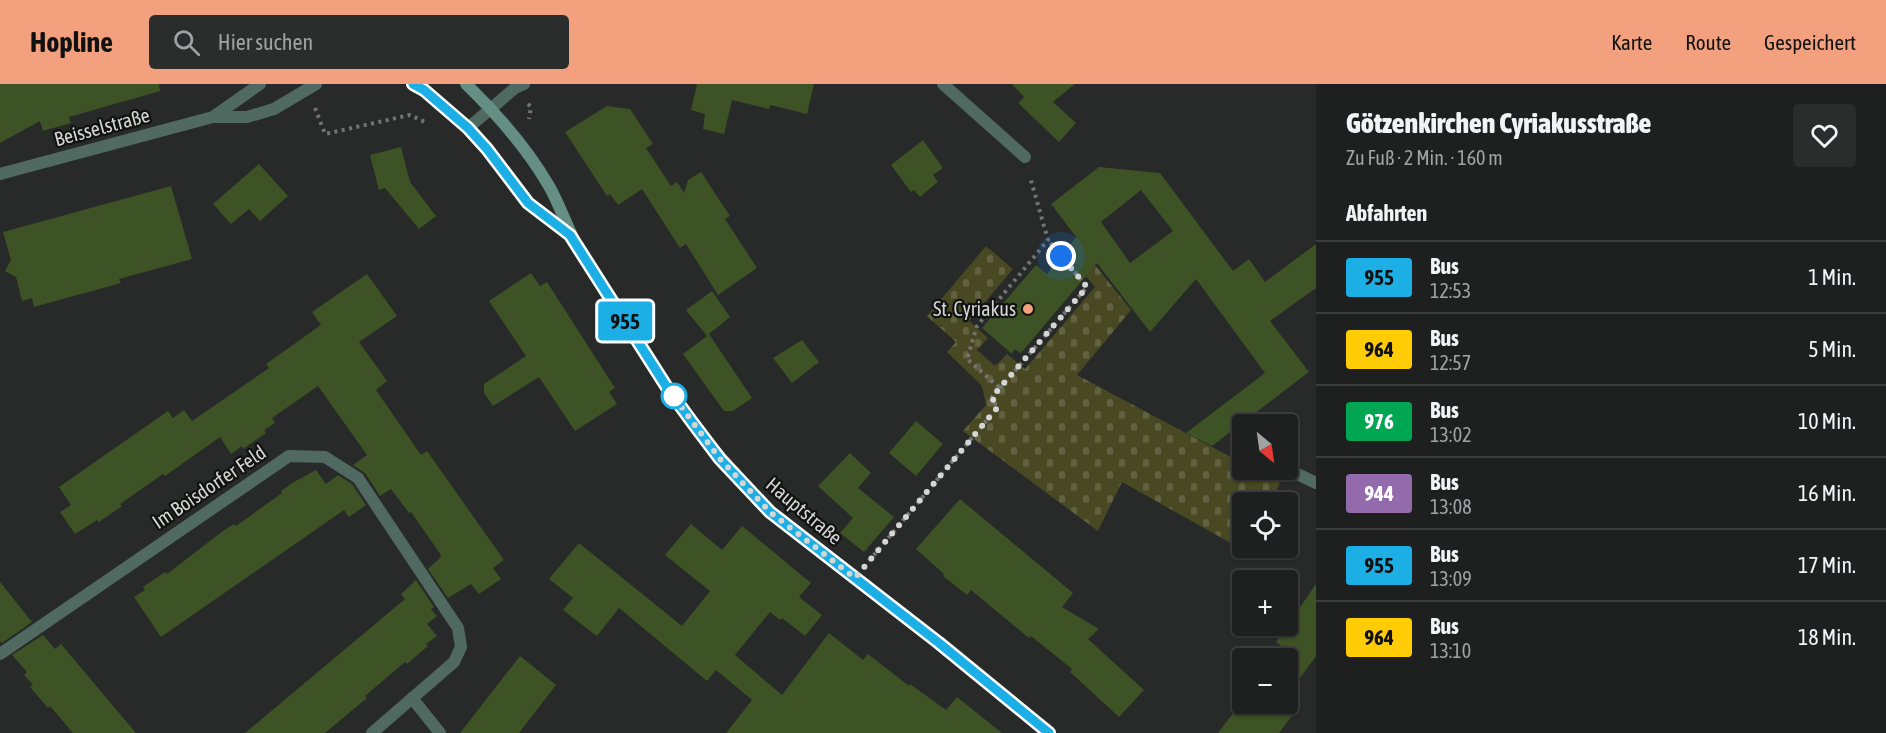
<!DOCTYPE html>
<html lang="de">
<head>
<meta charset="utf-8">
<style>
  :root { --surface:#1d201e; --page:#2a2d2b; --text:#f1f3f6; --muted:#a0a3a4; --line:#3b3e3c; --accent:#f2a07e }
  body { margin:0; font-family:"Asap Condensed",sans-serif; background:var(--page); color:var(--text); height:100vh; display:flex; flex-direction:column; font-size:22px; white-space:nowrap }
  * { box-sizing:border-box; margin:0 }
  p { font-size:20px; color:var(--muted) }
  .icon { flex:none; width:33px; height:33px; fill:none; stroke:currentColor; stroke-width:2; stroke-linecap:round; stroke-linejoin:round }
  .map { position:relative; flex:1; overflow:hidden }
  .side { display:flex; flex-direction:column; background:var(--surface); width:570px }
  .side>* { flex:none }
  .badge { padding:0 12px; border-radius:4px; font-size:21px; line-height:39px }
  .needle { width:39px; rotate:151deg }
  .tools { position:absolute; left:1232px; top:330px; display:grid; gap:12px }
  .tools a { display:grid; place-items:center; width:66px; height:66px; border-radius:6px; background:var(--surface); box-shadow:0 2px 4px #0004,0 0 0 2px var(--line); font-size:30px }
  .you { position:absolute; width:30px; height:30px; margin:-15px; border:4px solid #fff; border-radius:50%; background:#1a73e8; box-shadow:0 0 0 9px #1a73e833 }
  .map>.badge { position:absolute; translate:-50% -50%; box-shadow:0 0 0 3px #fff }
  h2 { padding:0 30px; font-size:22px; line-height:54px }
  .round { display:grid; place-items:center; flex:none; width:63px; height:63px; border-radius:6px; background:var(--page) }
  .overview { display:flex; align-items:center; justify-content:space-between; height:102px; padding:0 30px }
  h1 { font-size:28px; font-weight:800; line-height:45px }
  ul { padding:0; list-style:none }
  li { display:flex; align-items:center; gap:18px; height:72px; padding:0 30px; border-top:2px solid var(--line) }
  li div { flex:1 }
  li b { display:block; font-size:22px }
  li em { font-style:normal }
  li .badge { min-width:66px; font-weight:700; text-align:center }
  header { display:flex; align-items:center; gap:36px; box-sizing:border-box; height:84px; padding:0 30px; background:var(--accent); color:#111 }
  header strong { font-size:28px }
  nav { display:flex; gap:33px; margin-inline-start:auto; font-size:21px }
  .search { width:420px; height:54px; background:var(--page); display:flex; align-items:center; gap:15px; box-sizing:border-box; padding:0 21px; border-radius:6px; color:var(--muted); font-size:22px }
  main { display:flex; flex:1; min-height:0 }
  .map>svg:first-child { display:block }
  .cemetery { fill:url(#cemetery-stones) }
  .building { fill:#3d5225; fill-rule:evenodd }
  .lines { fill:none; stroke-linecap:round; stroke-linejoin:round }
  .path { stroke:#727573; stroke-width:4; stroke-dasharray:3 4.5; stroke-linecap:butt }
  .service { stroke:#506a62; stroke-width:12 }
  .minor { stroke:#506a62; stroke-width:12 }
  .secondary { stroke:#658f82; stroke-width:12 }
  .line-casing { stroke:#fff; stroke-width:14 }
  .line { stroke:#1cafe6; stroke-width:9 }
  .walk { stroke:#d4d6d4; stroke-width:6; stroke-dasharray:0 10.8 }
  .poi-dot { fill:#f2a07e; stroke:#111211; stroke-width:2 }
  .stop-dot { fill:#fff; stroke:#1cafe6; stroke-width:3 }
  .labels { text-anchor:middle; stroke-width:4.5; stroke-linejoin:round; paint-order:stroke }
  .street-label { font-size:20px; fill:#d4d6d4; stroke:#111211 }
  .poi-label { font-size:20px; fill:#d4d6d4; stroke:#111211; text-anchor:end }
</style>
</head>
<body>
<header>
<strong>Hopline</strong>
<div class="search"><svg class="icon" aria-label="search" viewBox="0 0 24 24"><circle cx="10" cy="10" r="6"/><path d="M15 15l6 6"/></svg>Hier suchen</div>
<nav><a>Karte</a><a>Route</a><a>Gespeichert</a></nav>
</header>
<main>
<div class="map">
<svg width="1316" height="649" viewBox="0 0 1316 649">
  <defs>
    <pattern id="cemetery-stones" width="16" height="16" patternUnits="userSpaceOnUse" patternTransform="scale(1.5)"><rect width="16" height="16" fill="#484823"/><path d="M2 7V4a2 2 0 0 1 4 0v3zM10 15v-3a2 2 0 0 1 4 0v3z" fill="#626242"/></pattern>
  </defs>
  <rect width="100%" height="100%" fill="#272a28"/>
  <path class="cemetery" d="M986,162L1013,185L969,237L988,254L977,266L995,282L1007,270L1025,285L1095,203L1072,176L1083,166L1131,226L1077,291L1242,379V386H1255L1280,399L1270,418H1242V464H1246L1245,467L1122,398L1098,447L963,347L986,321L982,302L947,268L956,258L927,232Z"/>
  <path class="building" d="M0,0H159L160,7L69,33L71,39L43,47L40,37L0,59Z
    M697,0H814L807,30L770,21L769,25L732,16L724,50L703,45L705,30L691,26Z
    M1012,0H1075L1053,18L1076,39L1059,58L1018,19L1024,13Z
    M607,22L630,25L653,60L646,64L671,102L677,98L684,109L688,96L701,88L730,132L725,135L757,184L718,211L686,160L680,164L642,105L618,121L610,110L607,112L565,48Z
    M923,56L943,84L933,91L938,98L920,113L914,106L911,108L891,81Z
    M401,63L410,98L436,132L419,145L385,104L379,106L370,71Z
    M259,80L288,112L260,137L249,125L231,140L213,120Z
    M1099,83L1160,89L1233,187L1249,175L1265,198L1316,160V204L1270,237L1309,288L1212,362L1186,349L1265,289L1196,195L1150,248L1097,179L1021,269L1014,265L1012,270L982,244L1036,181L1047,190L1076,153L1051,120ZM1141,106L1173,147L1130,179L1101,138Z
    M171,102L192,175L119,195L121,199L34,223L32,214L22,217L16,193L5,187L11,176L3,148Z
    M531,189L540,202L547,198L615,304L609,308L617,320L575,347L539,293L493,322L484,309V300L526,272L489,217Z
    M367,190L397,232L359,258L387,297L376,306L421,371L427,367L504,476L493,484L501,495L479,510L471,500L448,514L428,485L440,474L441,471L411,428L409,429L391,405L380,412L365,389L353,381L367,371L318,302L272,334L275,339L264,346L266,349L243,365L242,362L231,370L220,353L165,392L163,390L120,420L122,422L99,438L97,436L75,450L60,428L71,421L59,403L168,327L173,334L184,326L192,337L269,284L266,280L321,241L312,228Z
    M712,207L730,233L709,250L752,314L733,327H724L683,270L707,252L686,226Z
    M802,256L819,278L792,299L773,274Z
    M916,337L943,360L916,392L889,369Z
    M850,369L871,389L858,404L894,433L864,468L840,449L853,434L818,402Z
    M316,386L326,400L338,391L352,400L366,421L349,433L344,426L161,553L134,513L145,506L143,503L165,488L167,490L223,447L234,440L236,442L282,409L281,407L292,399Z
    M960,415L1073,509L1062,523L1099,545L1088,555L1144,606L1119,633L1070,588L1072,585L1031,552L1029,554L971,506L967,511L943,492L944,490L916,465Z
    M691,440L722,466L742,442L811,499L799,513L822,531L805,552L782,534L780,536L770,528L735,571L782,611L829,549L863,576L868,570L909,602L910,600L946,626L957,613L1002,649H726L752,616L716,586L707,597L619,524L597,552L590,547L563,526L573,514L549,495L579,459L682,542L710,507L665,471Z
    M416,496L434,523L431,525L437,532L427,540L437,552L426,560L428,562L407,580L405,578L365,612L367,614L325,649H245L405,515L401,510Z
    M0,498L32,538L2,559L0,557Z
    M1316,500V572L1287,612V566L1276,558Z
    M43,551L55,565L61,560L136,649H73L50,622L48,624L30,603L33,601L24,591L27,588L12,571Z
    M520,572L556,601L519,649H460Z
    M1240,620H1301L1279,649H1218Z"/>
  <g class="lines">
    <path class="path" d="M528,20L531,23L529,35
      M315,24L325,50L410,31L427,39
      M1000,304L1087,203L1048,156
      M869,477L997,324L992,313L1000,304L967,275L977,242L1048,156L1030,93"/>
    <path class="service" d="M1287,385L1316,399"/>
    <path class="minor" d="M943,0L1025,73
      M213,33L260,0
      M468,44L515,4L524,0
      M0,90L213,33H247L274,25L316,0
      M0,570L289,372L325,373L358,394L458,544L461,563L454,578L372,649
      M412,614L440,649"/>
    <path class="secondary" d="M413,0L424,6L468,44L487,65L528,119L569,150
      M466,0C497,30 527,64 549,102C561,123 568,147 581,169L668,305L704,355L770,428L939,559L1049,649"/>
  </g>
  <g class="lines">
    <g class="line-casing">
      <path id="line" d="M413,0L424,6L468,44L487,65L528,119L570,151L668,305L692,338L720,375L770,428L939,559L1049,649"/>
    </g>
    <use href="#line" class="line"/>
    <path class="walk" d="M674,312L668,305L720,375L770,428L855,494L997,324L992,313L1087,203L1061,172"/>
  </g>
  <circle class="poi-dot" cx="1028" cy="225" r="6"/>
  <circle class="stop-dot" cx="674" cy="312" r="12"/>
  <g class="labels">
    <g class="street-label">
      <text transform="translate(102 43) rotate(-15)" y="7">Beisselstraße</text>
      <text transform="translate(209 403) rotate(-34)" y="7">Im Boisdorfer Feld</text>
      <text transform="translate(804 427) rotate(40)" y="7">Hauptstraße</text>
    </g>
    <g class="poi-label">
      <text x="1016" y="232">St. Cyriakus</text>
    </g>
  </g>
</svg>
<div class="tools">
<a><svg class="needle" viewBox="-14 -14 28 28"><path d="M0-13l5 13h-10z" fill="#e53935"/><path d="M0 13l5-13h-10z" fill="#a0a3a4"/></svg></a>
<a><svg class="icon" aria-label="locate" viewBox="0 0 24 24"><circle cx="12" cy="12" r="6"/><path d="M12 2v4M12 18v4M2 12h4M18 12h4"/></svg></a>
<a>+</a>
<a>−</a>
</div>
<div class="you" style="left:1061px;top:172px"></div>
<b class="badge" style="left:625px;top:237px;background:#1cafe6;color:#111">955</b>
</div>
<section class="side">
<div class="overview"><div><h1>Götzenkirchen Cyriakusstraße</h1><p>Zu Fuß · 2 Min. · 160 m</p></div><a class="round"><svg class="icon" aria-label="heart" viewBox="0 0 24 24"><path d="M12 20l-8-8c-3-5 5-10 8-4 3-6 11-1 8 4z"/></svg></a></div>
<h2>Abfahrten</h2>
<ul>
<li><span class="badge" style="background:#1cafe6;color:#111">955</span><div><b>Bus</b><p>12:53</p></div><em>1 Min.</em></li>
<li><span class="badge" style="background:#ffcc06;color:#111">964</span><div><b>Bus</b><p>12:57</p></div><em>5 Min.</em></li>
<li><span class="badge" style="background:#00a651;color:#fff">976</span><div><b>Bus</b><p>13:02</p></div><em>10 Min.</em></li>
<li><span class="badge" style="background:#936aab;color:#fff">944</span><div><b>Bus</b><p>13:08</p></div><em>16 Min.</em></li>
<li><span class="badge" style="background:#1cafe6;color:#111">955</span><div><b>Bus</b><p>13:09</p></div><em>17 Min.</em></li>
<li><span class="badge" style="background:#ffcc06;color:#111">964</span><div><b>Bus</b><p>13:10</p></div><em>18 Min.</em></li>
</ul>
</section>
</main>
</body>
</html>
